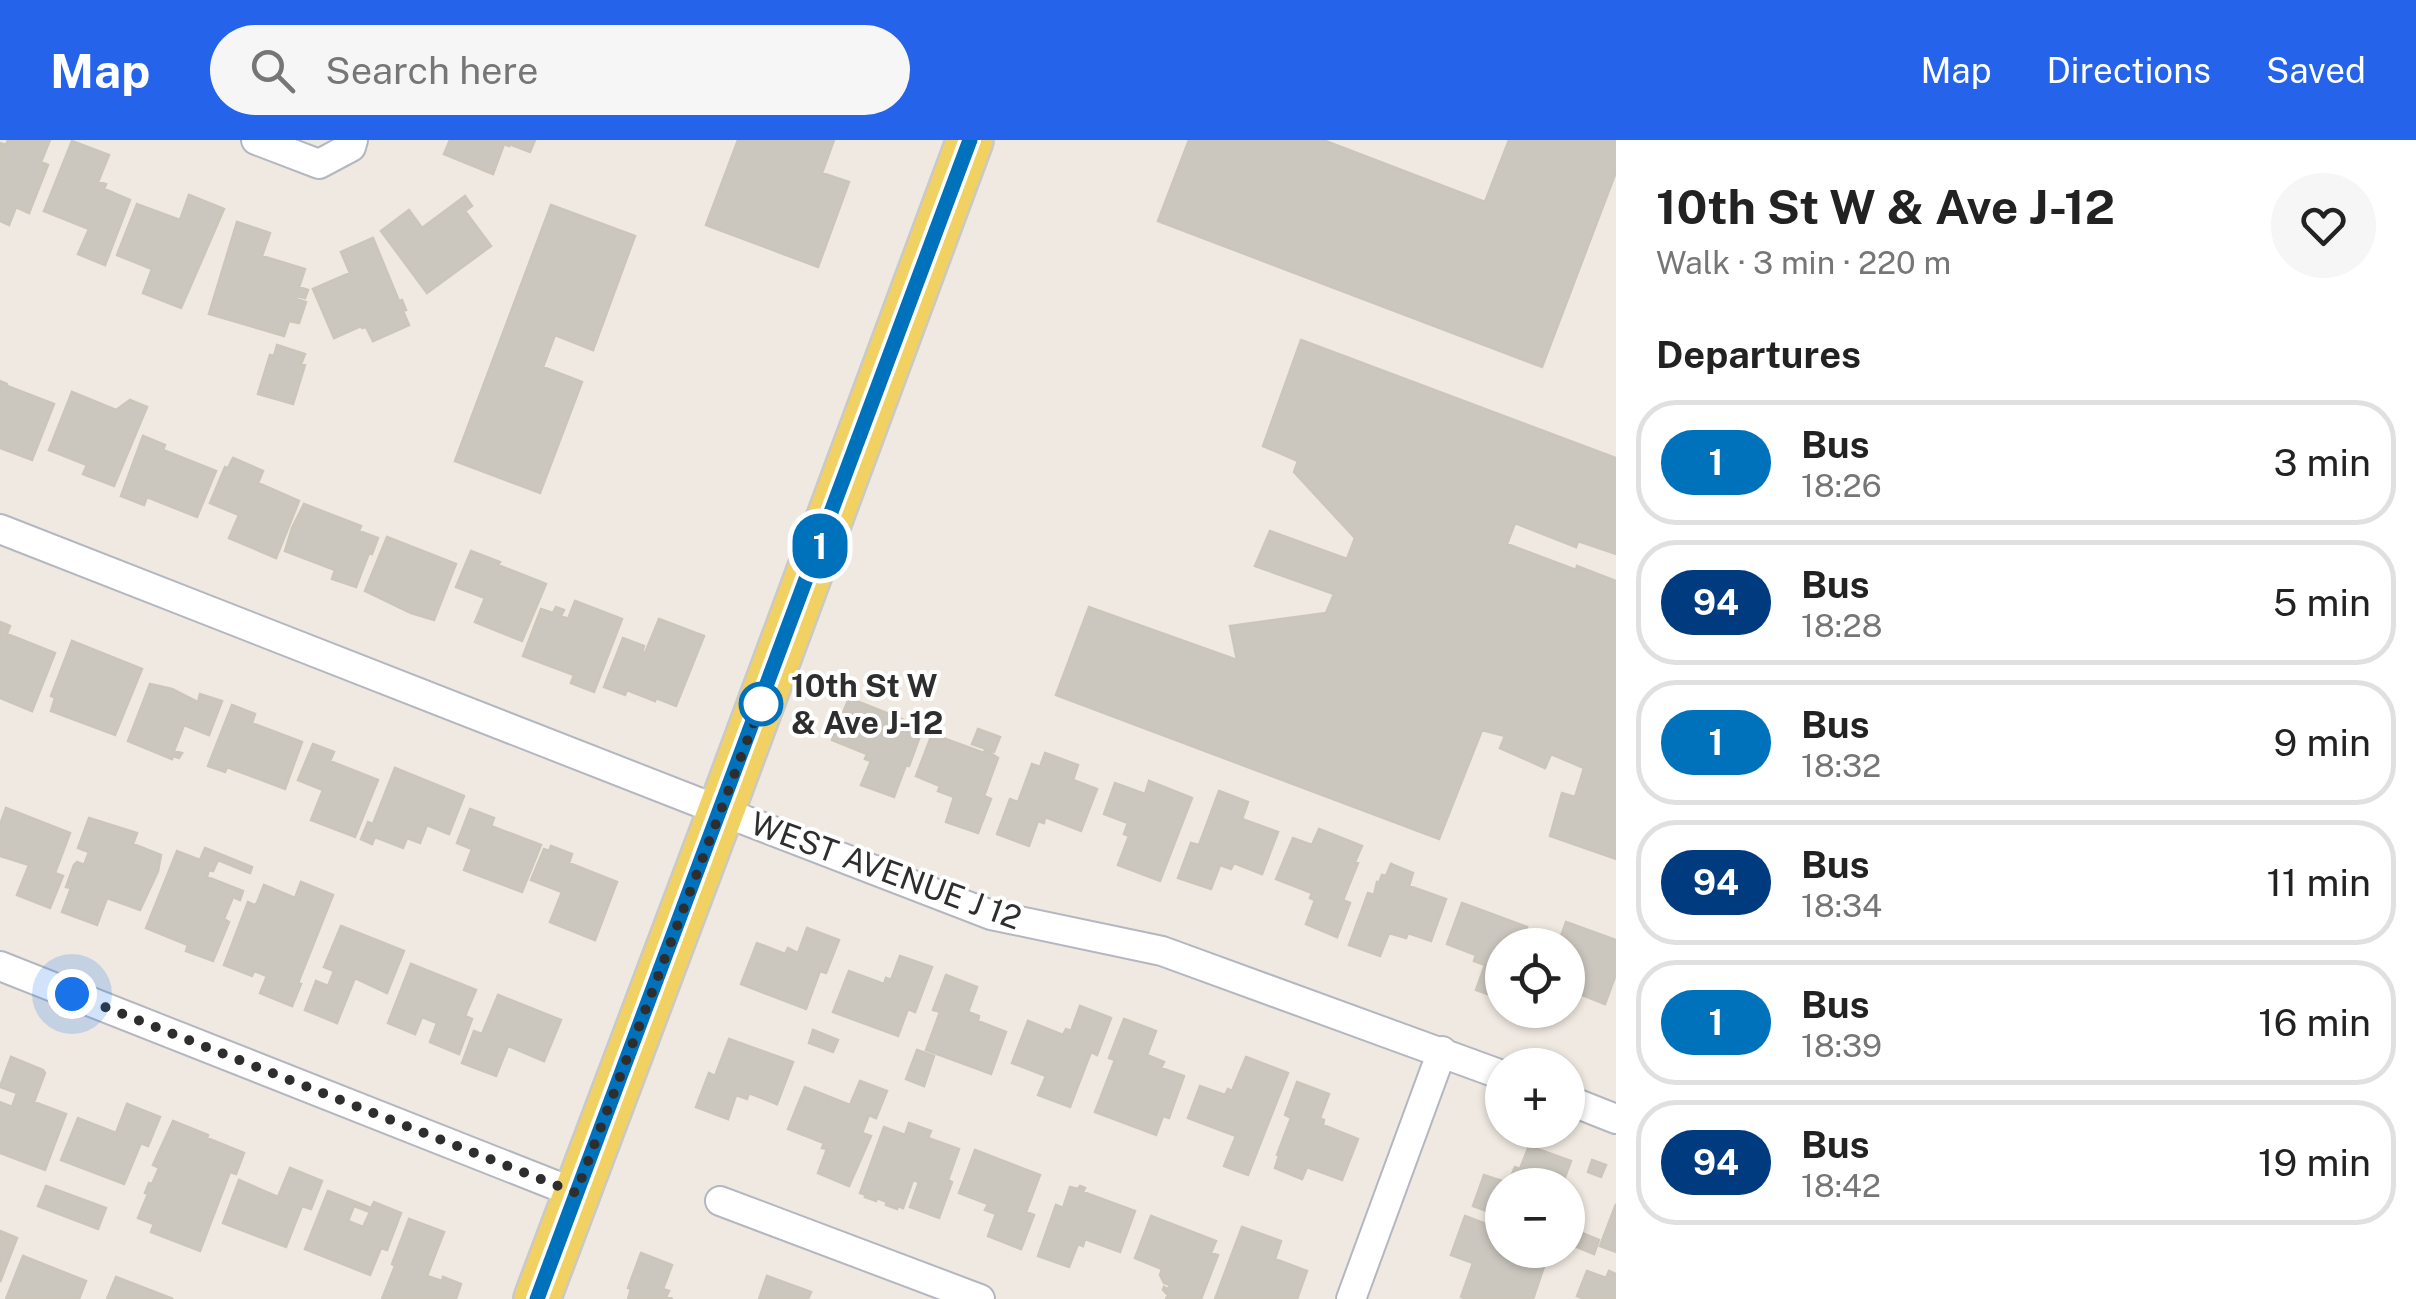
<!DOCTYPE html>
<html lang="en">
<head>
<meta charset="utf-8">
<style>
  :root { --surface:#fff; --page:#f6f6f6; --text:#222; --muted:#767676; --line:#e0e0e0; --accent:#2563eb }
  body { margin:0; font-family:"Public Sans",sans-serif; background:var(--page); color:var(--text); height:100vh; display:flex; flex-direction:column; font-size:38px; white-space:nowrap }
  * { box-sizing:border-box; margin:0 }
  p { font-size:32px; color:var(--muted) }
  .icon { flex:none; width:55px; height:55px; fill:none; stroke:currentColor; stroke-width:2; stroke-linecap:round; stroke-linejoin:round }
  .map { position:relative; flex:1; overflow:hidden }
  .sheet { display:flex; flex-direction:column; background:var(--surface); width:800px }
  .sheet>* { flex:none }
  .badge { padding:0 20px; border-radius:32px; font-size:35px; line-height:65px }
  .controls { position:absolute; left:1485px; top:788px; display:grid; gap:20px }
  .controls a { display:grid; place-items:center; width:100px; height:100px; border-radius:50%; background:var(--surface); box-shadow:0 2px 8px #0004; font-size:50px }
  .you { position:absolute; width:50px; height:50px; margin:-25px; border:8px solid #fff; border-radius:50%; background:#1a73e8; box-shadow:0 0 0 15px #1a73e833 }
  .map>.badge { position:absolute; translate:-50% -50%; box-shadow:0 0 0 5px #fff }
  h2 { padding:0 40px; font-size:38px; line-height:90px }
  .round { display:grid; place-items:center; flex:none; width:105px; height:105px; border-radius:52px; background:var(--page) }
  .summary { display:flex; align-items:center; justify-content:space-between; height:170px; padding:0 40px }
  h1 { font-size:48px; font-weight:700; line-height:75px }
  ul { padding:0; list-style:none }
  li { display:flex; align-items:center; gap:30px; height:125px; margin:0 20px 15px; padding:0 20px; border:5px solid var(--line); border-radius:40px }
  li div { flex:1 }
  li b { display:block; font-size:38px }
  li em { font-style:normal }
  li .badge { min-width:110px; font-weight:700; text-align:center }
  header { display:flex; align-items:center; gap:60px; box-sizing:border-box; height:140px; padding:0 50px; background:var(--accent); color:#fff }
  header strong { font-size:48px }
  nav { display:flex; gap:55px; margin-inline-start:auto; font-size:35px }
  .search { width:700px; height:90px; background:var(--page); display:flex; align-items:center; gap:25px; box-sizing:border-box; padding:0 35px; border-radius:55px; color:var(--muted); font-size:38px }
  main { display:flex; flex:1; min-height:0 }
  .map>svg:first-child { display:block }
  .building { fill:#cbc7bf; stroke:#cbc5ba; stroke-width:2.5; fill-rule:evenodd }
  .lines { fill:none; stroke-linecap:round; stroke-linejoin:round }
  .minor-casing { stroke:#b4b7c1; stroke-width:32 }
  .primary-casing { stroke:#c9c9c9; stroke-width:50 }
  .minor { stroke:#fff; stroke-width:28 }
  .primary { stroke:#f2d163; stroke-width:45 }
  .line-casing { stroke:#fff; stroke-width:22 }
  .line { stroke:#0072bc; stroke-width:15 }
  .walk { stroke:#2e2e2e; stroke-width:10; stroke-dasharray:0 18 }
  .stop-dot { fill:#fff; stroke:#0072bc; stroke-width:5 }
  .labels { text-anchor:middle; stroke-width:8; stroke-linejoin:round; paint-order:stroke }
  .stop-label { font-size:32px; font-weight:bold; fill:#2e2e2e; stroke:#fff; text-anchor:start }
  .street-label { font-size:32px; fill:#2e2e2e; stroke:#fff }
</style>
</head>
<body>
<header>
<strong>Map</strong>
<div class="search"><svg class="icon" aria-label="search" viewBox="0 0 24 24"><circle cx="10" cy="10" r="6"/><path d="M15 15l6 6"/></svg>Search here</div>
<nav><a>Map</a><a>Directions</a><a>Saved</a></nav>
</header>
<main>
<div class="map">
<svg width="1616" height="1159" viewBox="0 0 1616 1159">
  <rect width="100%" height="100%" fill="#efe9e1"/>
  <path class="building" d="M8,0H50L41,22L48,25L29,73L16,67L9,85L0,81V3L6,5Z
    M450,0H535L530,12L509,4V6L504,4L493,34L444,14Z
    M738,0H834L822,33L849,42L818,127L706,85Z
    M1189,0H1323L1485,62L1509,0H1616V32L1542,227L1158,81Z
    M72,1L109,15L98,42L106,44L104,49L130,60L105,125L78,114L89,89L44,71Z
    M189,55L224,69L181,168L143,153L152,129L117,115L137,64L180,80Z
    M465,56L472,66L465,71L491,106L427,153L381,91L409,70L422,88Z
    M551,65L635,96L593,210L555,195L543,227L582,242L540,353L455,321Z
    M237,82L270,93L262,116L305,129L299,147L308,150L305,158L297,156L296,159L306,162L299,183L289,181L284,196L209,174Z
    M373,98L399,161L402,160L406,170L403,171L409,185L373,201L366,187L362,188L361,186L334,198L313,149L350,133L341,112Z
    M1301,200L1616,318V414L1578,401L1576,407L1515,383L1507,404L1576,430L1577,426L1616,441V719L1550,696L1562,653L1575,657L1584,628L1551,614L1545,628L1500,608L1505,596L1482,590L1439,699L1056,555L1089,467L1237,520L1230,486L1326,473L1334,454L1255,426L1270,391L1347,419L1355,398L1294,332L1298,321L1263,306Z
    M277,205L305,214L301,224L305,225L293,264L258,254L270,215L274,216Z
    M0,241L7,244V246L54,264L32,320L0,308Z
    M72,252L116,270L130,260L147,267L114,346L83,334L87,325L49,310Z
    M143,296L165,305L163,310L216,331L197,377L147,357L144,365L121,356Z
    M233,318L263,331L258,343L299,361L276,418L229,398L239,375L210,363L225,327L228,328Z
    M304,364L361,386L359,391L378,398L372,414L369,413L356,447L332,439L335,430L285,411L292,388Z
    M387,397L456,424L434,480L411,473L365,451Z
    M471,411L500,422L498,425L546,444L522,501L475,482L485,458L456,447Z
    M575,461L622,479L594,552L571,543L574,535L523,516L541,469L553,473L556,467L564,470L561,476L568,479Z
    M659,479L704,496L676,566L656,558L655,561L627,550L625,555L604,547L623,498L644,506L642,512L645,513Z
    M0,482L10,486L7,494L55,513L32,571L0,558Z
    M72,501L142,529L115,595L51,571L55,558L51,556Z
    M150,544L172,549L198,562L200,554L222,561L209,595L184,585L174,611L182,613L179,618L173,616L172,619L128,601Z
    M849,558L919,586L920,596L909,626L906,625L894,657L861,645L871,621L865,619L867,614L832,600Z
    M232,565L255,574L252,583L302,602L285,649L227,627L225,632L208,626Z
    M978,589L1000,597L994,612L972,604Z
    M932,594L984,613L985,610L998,618L984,656L991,659L978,693L946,682L954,657L938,651L940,646L916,636Z
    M313,604L334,612L330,621L378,640L355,697L311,680L323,650L298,640Z
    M1045,613L1078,625L1073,640L1097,649L1081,691L1045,677L1044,683L1038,681L1029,706L997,694L1010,659L1018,662L1032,624L1040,627Z
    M395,628L464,656L449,694L427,685L420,703L407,698L403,708L375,697L372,704L361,699L368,682L373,684Z
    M1149,641L1192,658L1160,741L1118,725L1129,696L1124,694L1128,683L1104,674L1115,643L1145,654Z
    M1219,651L1248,662L1242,679L1278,692L1262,734L1234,723L1231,729L1220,725L1211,749L1178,738L1191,703L1199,705Z
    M6,668L70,693L55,733L63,736L50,768L17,755L29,725L0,716V685Z
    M470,669L494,678L491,686L541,705L522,752L464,730L472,709L457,703Z
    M89,678L137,693L133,704L161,715L158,731L140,770L107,758L97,785L62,772L71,748L66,747L74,725L77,722L84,725L89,712L78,708Z
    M1319,689L1362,706L1355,722L1358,723L1343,760L1350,763L1337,797L1306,784L1315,760L1310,758L1312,753L1276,739L1293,698L1312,705Z
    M551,706L572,714L569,723L617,742L595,800L550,782L562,752L531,740L544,709L549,711Z
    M205,708L252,727L250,733L218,720L213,731L209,730L207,737L243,751L240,760L233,757L224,779L229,782L213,821L186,811L188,805L146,788L177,711L200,720Z
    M1391,724L1413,733L1409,746L1446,759L1431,801L1408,793L1406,798L1389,793L1380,816L1349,805L1368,753L1374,755L1377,742L1379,743L1382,735L1386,736Z
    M301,742L333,755L298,843L301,844L292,866L260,853L267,836L254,831L252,836L224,825L248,762L254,765L257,763L264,745L295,758Z
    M1462,763L1527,787L1520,805H1502V859L1476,850L1485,825L1474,821L1476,815L1447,804Z
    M1566,782L1616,800V834L1605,864L1570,850L1568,856V805H1553L1555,798L1560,799Z
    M341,786L404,811L387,853L355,838L337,883L305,870L316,841L328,846L334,831L324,827Z
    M807,788L839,800L826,833L820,831L806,869L741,844L757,803L785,814L788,808L798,813Z
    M900,816L932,827L915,872L908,869L898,896L833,872L849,831L884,844L886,838L891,840Z
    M411,824L476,850L465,876L472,879L459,914L430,902L437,883L422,877L415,894L388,883Z
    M946,835L977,847L968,872L979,876L978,881L1006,892L991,934L926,910L940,872L933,870Z
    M498,855L561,880L544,921L508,906L496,936L462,923L474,891L482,894Z
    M1080,866L1111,878L1097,915L1091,912L1070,967L1038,955L1046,936L1012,923L1028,881L1063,895L1066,889L1071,891Z
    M1124,879L1156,891L1147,915L1164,922L1161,928L1184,936L1169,978L1163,976L1156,995L1095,972L1115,920L1109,918Z
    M813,890L838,900L833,912L809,903Z
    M729,899L793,922L777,964L749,953L747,959L736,955L728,979L696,967L709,933L715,936Z
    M917,910L934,916L924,946L906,939Z
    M11,917L43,930L45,933L34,962L66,974L45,1030L0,1013V962L12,967L17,953L0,947Z
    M1246,917L1288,933L1248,1035L1224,1026L1236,996L1188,978L1200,946L1225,955L1228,949L1232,951Z
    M860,941L887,951L876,978L869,975L862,993L871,996L849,1046L818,1033L827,1009L822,1008L824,1003L788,989L805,947L850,965Z
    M1297,942L1329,954L1320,978L1324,980L1323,985L1358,999L1342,1040L1307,1027L1302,1039L1275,1028L1279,1016L1277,1015L1291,978L1285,975Z
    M127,964L160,977L148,1006L141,1003L124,1044L61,1020L78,978L116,993Z
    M173,981L208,995L207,998L244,1013L236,1034L230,1032L200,1111L151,1092L154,1084L138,1078L148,1054L145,1053L149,1043L152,1044L159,1028L153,1025Z
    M909,983L931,991L928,998L959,1009L948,1040L952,1042L939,1078L910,1067L919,1042L913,1040L903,1068L898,1066L897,1069L886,1065L887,1062L877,1058L876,1061L865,1057L866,1055L860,1053L884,987L905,995Z
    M1529,1006L1571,1021L1562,1045H1502V1077L1473,1066L1484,1035L1508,1043L1515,1027L1520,1029Z
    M975,1010L1040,1035L1026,1072L1034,1075L1021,1109L988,1096L996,1074L985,1070L988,1064L959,1053Z
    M1592,1020L1606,1025L1601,1037L1588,1032Z
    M290,1028L322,1041L311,1069L302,1066L286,1107L223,1083L239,1040L278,1057Z
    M46,1046L106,1068L98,1089L38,1066Z
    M1080,1046L1085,1048L1083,1052L1135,1071L1120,1112L1085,1099L1083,1106L1078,1104L1069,1127L1038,1116L1056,1065L1063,1068L1070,1047L1078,1049Z
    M328,1051L371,1068L374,1062L401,1073L387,1110L381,1108L370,1135L305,1109ZM354,1066L370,1072L363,1087L348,1081Z
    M1616,1064V1112L1600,1106Z
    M1151,1076L1216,1101L1211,1113L1218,1115L1201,1159H1166L1168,1155L1163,1150L1164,1147L1168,1149L1170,1145L1164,1143L1160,1135L1162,1129L1135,1118Z
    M1465,1076L1502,1090V1110H1536L1548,1115L1533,1159H1467L1461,1157L1473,1123L1451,1115Z
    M409,1079L444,1092L427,1136L442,1141L443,1137L461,1144L456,1159H382L395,1126L392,1124Z
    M1242,1087L1281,1101L1275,1119L1307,1131L1297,1159H1215Z
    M0,1091L17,1098L0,1142Z
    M1582,1093L1599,1100L1594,1114L1577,1107Z
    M641,1113L672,1125L663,1149L669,1151L666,1157L673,1159H628L631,1149L628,1148Z
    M23,1116L86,1141L79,1159H6Z
    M1587,1131L1606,1138L1609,1131L1616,1134V1159H1584L1577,1156Z
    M767,1136L811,1152L808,1159H759Z
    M116,1137L173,1159H107Z"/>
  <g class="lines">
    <g class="minor-casing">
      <path id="minor" d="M256,0L319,24L351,7L353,0
        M0,389L721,671L991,775L1162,811L1502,935
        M0,826L575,1053
        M1568,960L1616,979
        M720,1061L980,1159
        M1351,1159L1442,911"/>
    </g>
    <g class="primary-casing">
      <path id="primary" d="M537,1159L721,671L970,0"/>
    </g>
    <use href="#minor" class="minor"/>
    <use href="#primary" class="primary"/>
  </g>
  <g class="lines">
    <g class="line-casing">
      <path id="line" d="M537,1159L970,0"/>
    </g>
    <use href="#line" class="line"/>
    <path class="walk" d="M72,854L576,1053L761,564"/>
  </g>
  <circle class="stop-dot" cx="761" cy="564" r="20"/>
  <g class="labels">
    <g class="stop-label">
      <text x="791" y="557">10th St W<tspan x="791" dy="37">&amp; Ave J-12</tspan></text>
    </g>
    <g class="street-label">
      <text transform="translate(886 731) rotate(20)" y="11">WEST AVENUE J 12</text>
    </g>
  </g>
</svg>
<div class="controls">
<a><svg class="icon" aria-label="locate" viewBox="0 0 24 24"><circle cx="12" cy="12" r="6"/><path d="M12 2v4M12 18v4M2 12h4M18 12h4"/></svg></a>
<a>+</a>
<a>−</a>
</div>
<div class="you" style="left:72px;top:854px"></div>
<b class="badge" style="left:820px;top:406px;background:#0072bc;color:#fff">1</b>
</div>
<section class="sheet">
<div class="summary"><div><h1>10th St W &amp; Ave J-12</h1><p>Walk · 3 min · 220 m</p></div><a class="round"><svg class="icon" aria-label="heart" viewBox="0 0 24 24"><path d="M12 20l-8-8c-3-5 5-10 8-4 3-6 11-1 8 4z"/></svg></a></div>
<h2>Departures</h2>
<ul>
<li><span class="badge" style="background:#0072bc;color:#fff">1</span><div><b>Bus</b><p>18:26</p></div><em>3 min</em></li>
<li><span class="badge" style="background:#003b80;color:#fff">94</span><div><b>Bus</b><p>18:28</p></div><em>5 min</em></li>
<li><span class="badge" style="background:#0072bc;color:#fff">1</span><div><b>Bus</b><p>18:32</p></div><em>9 min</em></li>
<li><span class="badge" style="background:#003b80;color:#fff">94</span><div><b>Bus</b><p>18:34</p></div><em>11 min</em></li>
<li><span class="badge" style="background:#0072bc;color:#fff">1</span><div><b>Bus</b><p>18:39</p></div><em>16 min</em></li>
<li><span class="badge" style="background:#003b80;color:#fff">94</span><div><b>Bus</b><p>18:42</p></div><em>19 min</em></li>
</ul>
</section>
</main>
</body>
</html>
